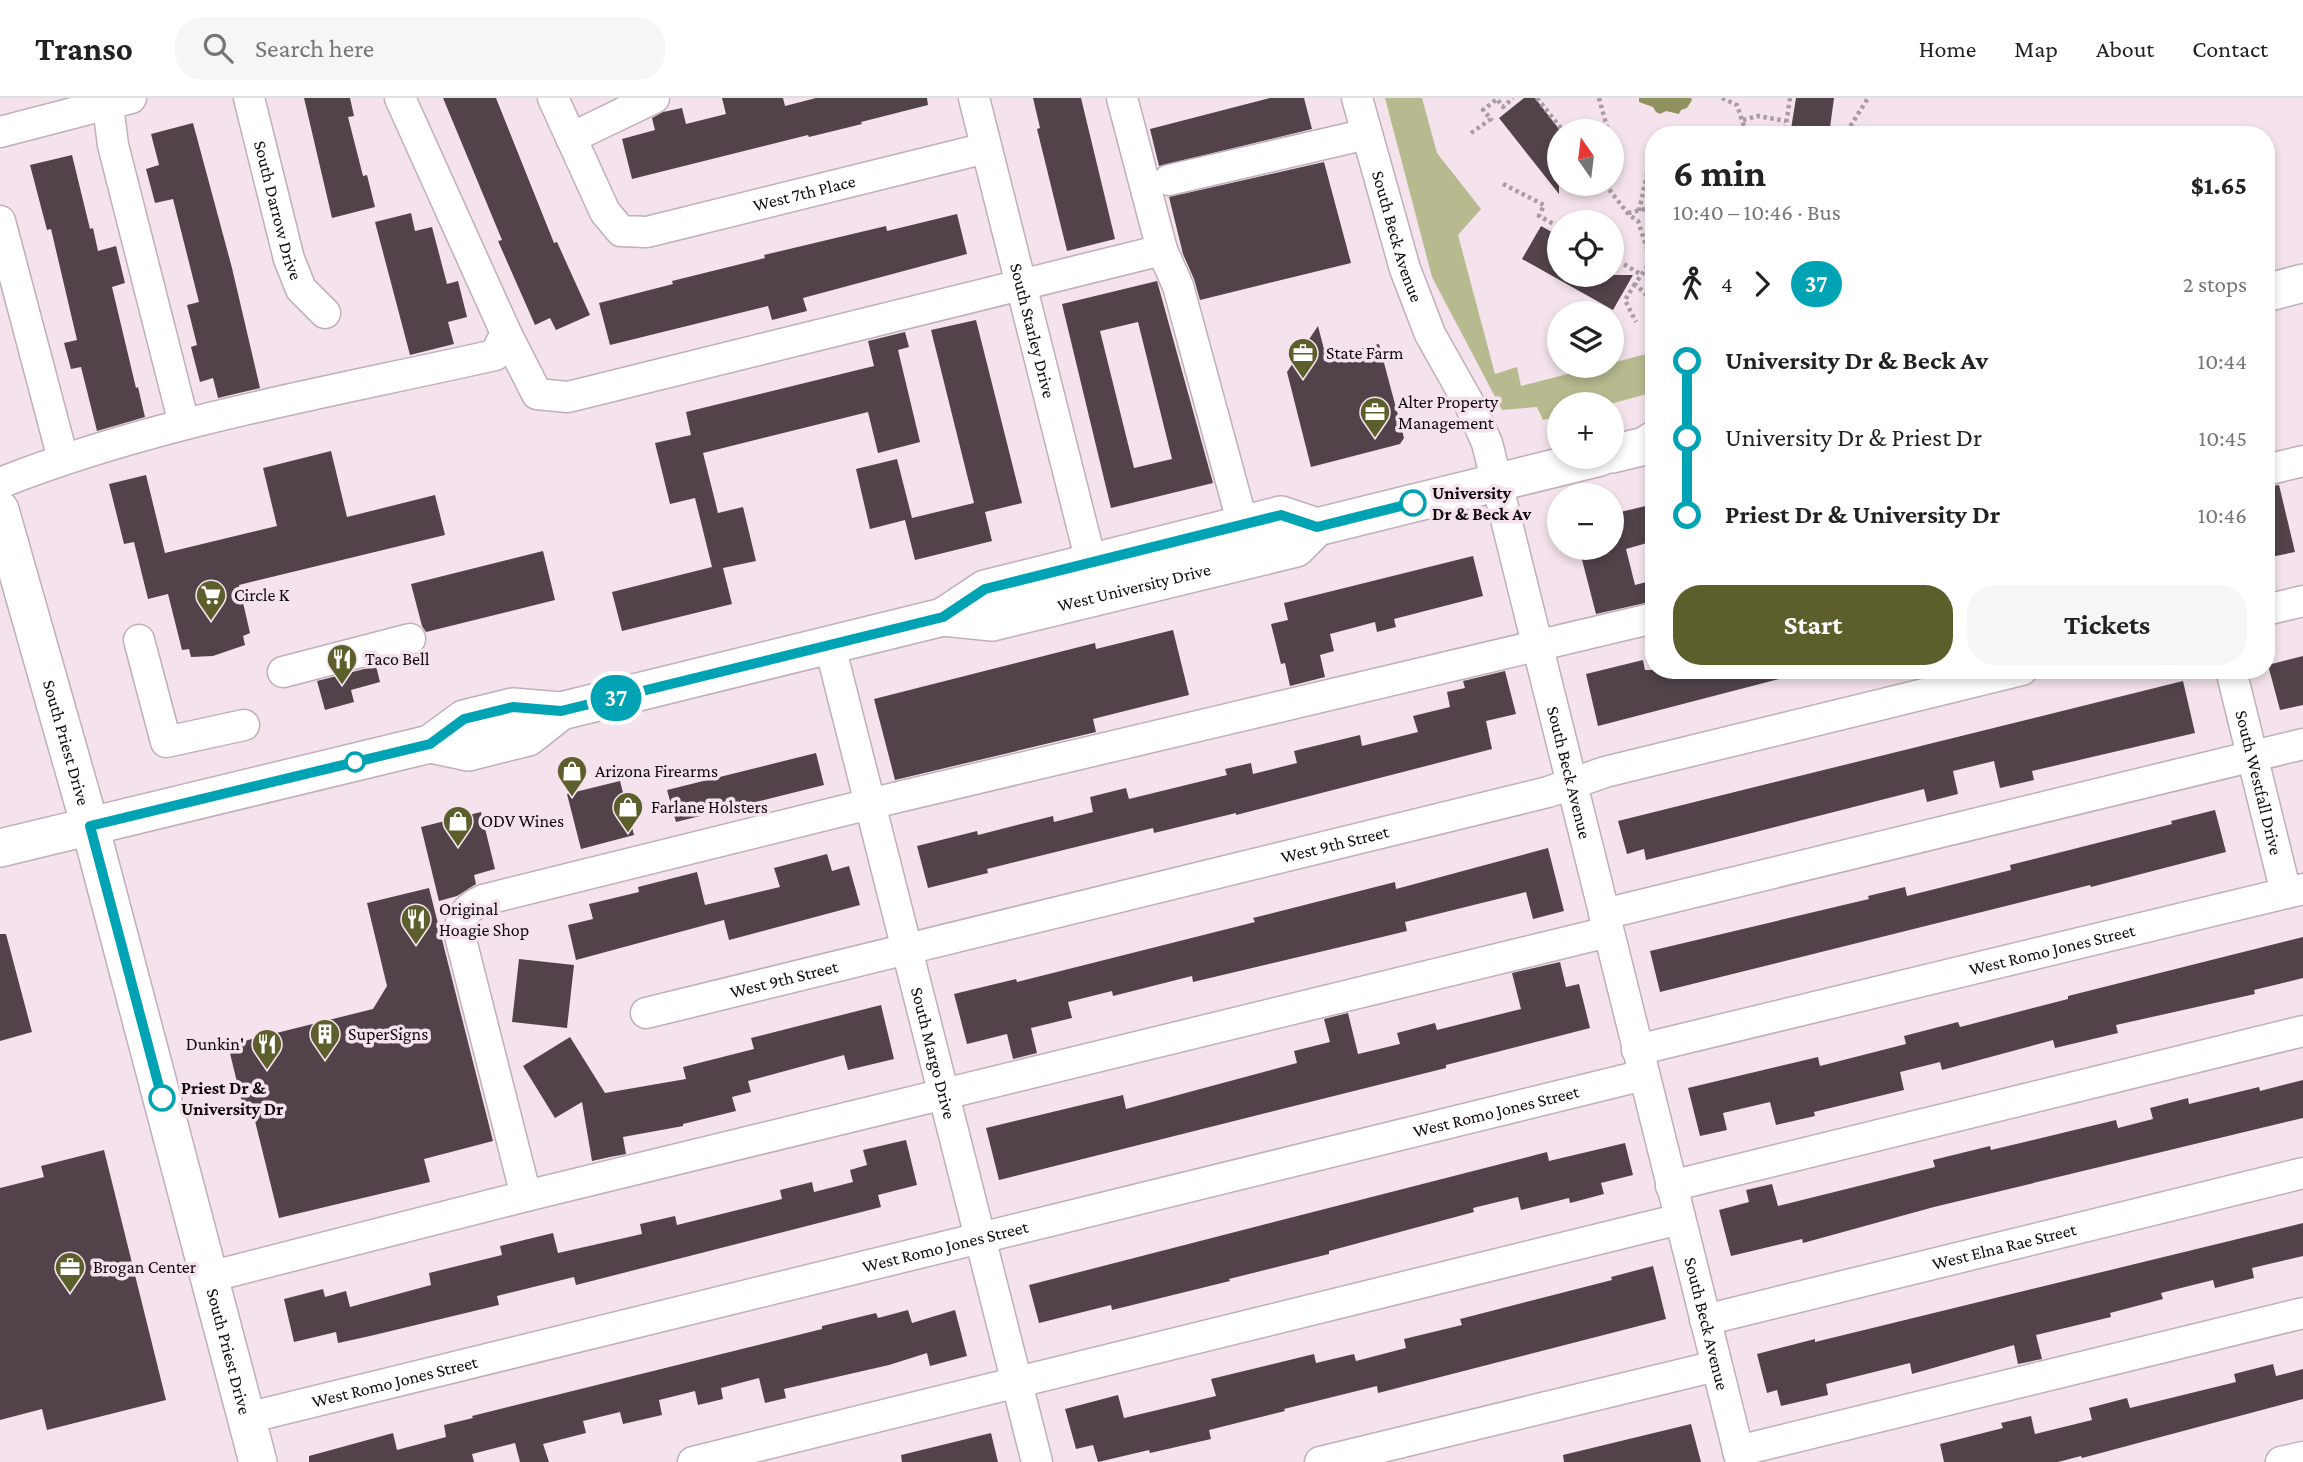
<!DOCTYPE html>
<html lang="en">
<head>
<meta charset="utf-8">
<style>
  :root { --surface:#fff; --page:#f6f6f6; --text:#222; --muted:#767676; --line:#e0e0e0; --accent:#5c5e2b }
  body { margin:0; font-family:"Crimson Pro",serif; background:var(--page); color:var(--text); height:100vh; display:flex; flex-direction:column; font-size:26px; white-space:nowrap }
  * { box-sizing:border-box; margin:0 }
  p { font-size:23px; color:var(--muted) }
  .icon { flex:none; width:38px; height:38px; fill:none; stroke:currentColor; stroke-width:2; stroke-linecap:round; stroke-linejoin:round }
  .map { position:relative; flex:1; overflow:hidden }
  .panel { position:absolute; left:1645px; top:28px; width:630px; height:553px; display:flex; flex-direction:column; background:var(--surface); border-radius:28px; box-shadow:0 4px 10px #0003 }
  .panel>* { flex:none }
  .badge { padding:0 14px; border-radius:23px; font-size:24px; line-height:46px }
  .needle { width:46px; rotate:346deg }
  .controls { position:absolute; left:1547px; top:21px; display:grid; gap:14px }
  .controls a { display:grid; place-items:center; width:77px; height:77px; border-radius:50%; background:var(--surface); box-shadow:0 4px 10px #0003; font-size:35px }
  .map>.badge { position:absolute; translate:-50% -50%; box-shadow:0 0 0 4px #fff }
  .legs { display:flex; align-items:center; gap:10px; height:77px; padding:0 28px; font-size:23px }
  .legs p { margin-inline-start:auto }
  .overview { display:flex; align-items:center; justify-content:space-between; height:119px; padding:0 28px }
  h1 { font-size:38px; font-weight:700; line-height:52px }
  .primary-button { display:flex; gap:14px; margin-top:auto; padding:14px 28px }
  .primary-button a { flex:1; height:80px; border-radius:28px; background:var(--accent); color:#fff; font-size:28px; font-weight:700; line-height:80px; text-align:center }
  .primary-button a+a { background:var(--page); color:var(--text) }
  ul { padding:0 28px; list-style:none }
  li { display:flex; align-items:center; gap:24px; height:77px; font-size:26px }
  li i { display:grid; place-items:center; width:10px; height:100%; margin:0 9px; background:currentColor }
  li i::after { content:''; width:18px; height:18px; margin:-9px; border:5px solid; border-radius:50%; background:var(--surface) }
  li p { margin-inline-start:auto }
  li:first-child i { background:linear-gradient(#0000 50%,currentColor 0) }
  li:last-child i { background:linear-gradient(currentColor 50%,#0000 0) }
  header { display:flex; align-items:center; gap:42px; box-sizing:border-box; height:98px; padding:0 35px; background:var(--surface); border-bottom:2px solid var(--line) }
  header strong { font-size:33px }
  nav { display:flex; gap:38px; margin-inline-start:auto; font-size:24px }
  .search { width:490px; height:63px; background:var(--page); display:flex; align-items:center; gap:18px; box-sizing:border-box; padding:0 24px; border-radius:28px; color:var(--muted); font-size:26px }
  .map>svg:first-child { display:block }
  .green { fill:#b7ba8e }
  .water { fill:#8f915e }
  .building { fill:#52434b; fill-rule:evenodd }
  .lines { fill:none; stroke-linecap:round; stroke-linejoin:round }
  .minor-casing { stroke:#c0afb9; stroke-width:33 }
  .major-casing { stroke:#c0afb9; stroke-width:40 }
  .path { stroke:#a99ca3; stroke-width:4.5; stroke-dasharray:3.5 3.5; stroke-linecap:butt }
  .minor { stroke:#fff; stroke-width:30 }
  .major { stroke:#fff; stroke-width:37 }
  .line-1-casing { stroke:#fff; stroke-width:16 }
  .line-1 { stroke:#00a3b4; stroke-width:10 }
  .stop-1-dot { fill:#fff; stroke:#00a3b4; stroke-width:3.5 }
  .labels { text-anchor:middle; stroke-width:7; stroke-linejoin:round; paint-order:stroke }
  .street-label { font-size:18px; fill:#0f0a0d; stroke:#f4e3ec }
  .poi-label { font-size:18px; fill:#0f0a0d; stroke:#f4e3ec; text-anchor:start }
  .stop-label { font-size:18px; font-weight:bold; fill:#0f0a0d; stroke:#f4e3ec; text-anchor:start }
</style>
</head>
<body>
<header>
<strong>Transo</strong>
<div class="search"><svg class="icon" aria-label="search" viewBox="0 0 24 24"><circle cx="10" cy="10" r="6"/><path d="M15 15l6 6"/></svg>Search here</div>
<nav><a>Home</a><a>Map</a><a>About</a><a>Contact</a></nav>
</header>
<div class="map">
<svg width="2303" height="1364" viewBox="0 0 2303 1364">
  <rect width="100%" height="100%" fill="#f4e3ec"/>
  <path class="green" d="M1385,0H1422L1437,55L1481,111L1458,137L1495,276L1517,269L1521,288L1599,268H1612V265L1654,254V294L1610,306H1559V318L1543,322L1537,309L1502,312L1432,179Z"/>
  <path class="water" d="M1639,0H1691L1692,2L1687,10L1681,12L1679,16L1666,13L1660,16L1656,14L1653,9L1639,4Z"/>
  <path class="building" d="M304,0H350L354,18L348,19L363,78L367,77L375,109L332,120Z
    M443,0H496L554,145L557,144L590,217L556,232L550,220L535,227L498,143L502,142Z
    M722,0H783L785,8L816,0H927L928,7L861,24L862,26L809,39L808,37L632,81L622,41L655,32L652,20L663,14L682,10L686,26L726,16Z
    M1033,0H1081L1115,141L1067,153L1037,31L1040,30Z
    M1270,0H1304L1312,31L1159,68L1150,31Z
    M1524,0H1535L1559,31V96L1499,20Z
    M1796,0H1834L1829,37L1791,31Z
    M193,25L232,170L260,290L218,300L213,280L200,284L191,249L197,247L187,207L199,204L173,101L155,105L146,71L159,67L151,36Z
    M72,57L90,131L93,130L98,153L116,148L125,185L112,189L136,290L138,289L145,319L97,333L81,269L71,271L64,245L77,242L51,131L47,132L30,67Z
    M1324,64L1351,165L1200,202L1194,181L1183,156L1169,99Z
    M411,115L415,133L432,129L447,186L458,183L467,219L448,224L454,246L410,257L375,124Z
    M957,116L967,156L803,200L807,213L772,222L768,208L610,247L599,205L673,186L672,183L765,160L764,157L886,128L887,133Z
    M1541,128L1559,138V177H1633L1613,212L1522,161Z
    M1157,183L1213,385L1111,410L1062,206ZM1138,224L1172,361L1134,370L1100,233Z
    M976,222L1022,405L985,414L992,443L915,462L905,422L870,431L856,371L897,361L912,420L974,405L931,232Z
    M1318,228L1326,259L1379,246L1404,340L1400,346L1311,369L1287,274Z
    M905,234L909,249L898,252L920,344L878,355L868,314L703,355L718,415L743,409L756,463L723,470L732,506L622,533L612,494L712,469L695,400L670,406L655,345L691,337L686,314L874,268L868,243Z
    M331,353L347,419L435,397L445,437L239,487L250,535L243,538L245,547L213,558L191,559L189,551L182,552L168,496L148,501L134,444L124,446L109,386L146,377L165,455L277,428L263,370Z
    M2279,387L2295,454L2266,460V389Z
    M1654,406V443L1626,451L1635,487L1654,482V503L1596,516L1579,450H1612V416Z
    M543,453L555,502L426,534L422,528L411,486Z
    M1473,458L1483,498L1394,521L1396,529L1377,534L1375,524L1330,536L1334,553L1320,557L1325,579L1290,588L1285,565L1281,566L1271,526L1288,522L1284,505Z
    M1173,532L1189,597L1093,621L1096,634L895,682L874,601L1095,545L1096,551Z
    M2303,558V607L2280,612L2268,567Z
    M1643,562L1645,572H1786L1787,579L1598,628L1586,576Z
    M376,568L380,584L351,592L354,604L325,612L317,583Z
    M1505,573L1516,616L1486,623L1492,651L1236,717V715L1154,735L1153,730L987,771L988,775L928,790L917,748L977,733L978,737L1053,718L1054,724L1093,714L1090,699L1126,690L1129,701L1227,677L1225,671L1251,665L1253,676L1297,665L1294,653L1360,637L1362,648L1418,634L1413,618L1450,609L1447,594L1465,590L1463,583Z
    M2183,583L2195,635L2032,673L2034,682L2000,690L1994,663L1953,673L1958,696L1927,704L1924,691L1646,762L1644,751L1627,756L1618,723Z
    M816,655L824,687L676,724L667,692Z
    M620,683L634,737L581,751L567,696Z
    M2215,712L2226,754L2091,789L2090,787L1660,894L1650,853L1869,801L1868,798L1905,789L1907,798L2011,772L2010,767L2172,726L2171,723Z
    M481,714L495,771L474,777L476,786L457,798L439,803L421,729Z
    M1548,750L1564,813L1533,821L1526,794L1405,824L1407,833L1349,847L1193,884L1192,878L1113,898L1112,893L1068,904L1072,920L1031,930L1037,955L1013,961L1007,936L967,946L954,896L1016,881L1017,884L1255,824L1253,820L1395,784L1396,791Z
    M827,756L832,773L849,768L860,807L729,842L724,822L576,862L568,827L593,821L589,806L639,794L638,789L697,774L705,807L780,789L774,770Z
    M429,790L493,1043L424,1061L430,1084L279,1120L251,1007L243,1009L228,947L373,911L387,888L367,805Z
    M0,836H6L32,934L0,943Z
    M2303,839V880L2254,892L2255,896L2116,927L2118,935L2055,950L2053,942L1942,972L1940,964L1900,974L1904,992L1814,1014L1815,1018L1776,1027L1770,1004L1723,1015L1727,1032L1700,1038L1688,990L1818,959L1820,968L1906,946L1904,938L1958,924L1960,929L2068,901V898Z
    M519,861L574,867L567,930L512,924Z
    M1560,864L1566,889L1579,886L1590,930L1446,967V970L999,1082L986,1030L1123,997L1126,1011L1297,965L1294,953L1330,944L1324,921L1348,915L1358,956L1400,946L1397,935L1435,925L1437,932L1521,911L1512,875Z
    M881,907L894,961L848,972L844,957L748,983L751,994L732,999L736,1013L683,1026V1028L623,1039L626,1056L610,1059L592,1063L582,1004L555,1020L523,968L570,939L605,995L686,981L683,969L754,951L751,940Z
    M2303,982V1020L1934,1109L1803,1145L1802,1141L1731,1158L1719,1112L1749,1104L1746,1092L1772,1086L1778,1108L1935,1069L1933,1062L1990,1048L1991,1052L2116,1022L2118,1030L2153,1021L2150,1010L2188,1000L2189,1006L2259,989L2260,993Z
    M906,1042L917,1087L878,1097L881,1109L576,1187L574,1179L497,1198L499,1207L370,1238L338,1245L336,1234L294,1244L284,1201L323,1191L325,1199L346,1193L350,1209L431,1187L429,1175L502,1157L500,1148L553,1135L558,1155L642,1136L640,1126L675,1118L677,1127L782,1101L780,1092L812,1084L814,1094L853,1084L850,1072L867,1067L863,1052Z
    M1625,1045L1633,1077L1601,1085L1604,1096L1570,1105L1569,1100L1521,1112L1518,1099L1473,1110L1474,1114L1329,1153V1156L1229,1181L1230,1183L1112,1212L1111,1207L1039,1225L1029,1187L1547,1054L1549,1063Z
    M104,1052L166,1302L47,1332L42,1311L0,1322V1090L44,1079L41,1068Z
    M2303,1125V1158L2252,1170L2254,1180L2215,1190L2213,1182L2161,1195L2163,1201L2110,1215L2111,1219L2036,1237L2042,1261L2018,1266L2014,1247L1912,1276L1910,1265L1826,1286L1828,1297L1781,1308L1777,1292L1767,1295L1757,1256L1815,1241V1244Z
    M1653,1168L1666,1221L1378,1295L1377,1288L1284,1311L1285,1313L1209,1332L1211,1341L1150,1355L1149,1352L1098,1364L1093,1347L1076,1351L1065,1311L1118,1297L1124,1320L1216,1298L1211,1281L1314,1256L1316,1265L1354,1256L1356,1263L1406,1250L1404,1241L1462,1227L1460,1221L1612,1182L1611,1179Z
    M908,1212L912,1225L955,1212L967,1258L930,1268L927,1255L889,1267L784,1291L786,1300L765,1305L759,1280L721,1290L723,1301L698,1307L695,1293L659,1302L662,1317L623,1326L620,1314L583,1323L586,1335L543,1346L549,1364H520L515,1345L472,1356L474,1364H309V1358L393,1335L397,1352L446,1339L444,1327L473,1320L472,1318L822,1231V1228L876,1215L878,1220Z
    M2273,1266L2276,1278L2303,1271V1301L2082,1360L2081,1358L2058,1364H1944L1940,1346L2003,1330L2001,1325L2031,1318L2035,1336L2092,1322L2089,1310L2127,1300L2130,1310L2236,1284L2234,1276Z
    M1691,1326L1701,1364H1564L1563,1357Z
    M991,1335L998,1364H902L901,1357Z"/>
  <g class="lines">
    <g class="minor-casing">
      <g id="minor">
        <path d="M107,0L113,47L184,326"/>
        <path id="s1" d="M249,0L289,161L301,191L325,215"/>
        <path d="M400,0L506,235L537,296L568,299L1162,152"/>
        <path id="s2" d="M553,0L605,114L621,133L647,134L986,50"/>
        <path id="s3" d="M974,0L1091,464"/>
        <path d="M1122,0L1162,152L1178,188L1243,427"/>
        <path id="s4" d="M1357,0L1405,171L1430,236L1471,309L1487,345L1741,1364"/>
        <path d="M0,34L131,0"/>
        <path d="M571,40L654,0"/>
        <path d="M1169,82L1367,36"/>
        <path d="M0,123L63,361"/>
        <path d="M2266,372L2303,363"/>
        <path d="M0,385C156,323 331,294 495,257L506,235"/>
        <path d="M2266,512L2303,503"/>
        <path d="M139,542L166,644L244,627"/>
        <path id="s5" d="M830,548L1037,1364"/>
        <path id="s6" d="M2231,572L2286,795"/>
        <path d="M283,574L410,541"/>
        <path d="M1604,816L2303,646"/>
        <path id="s7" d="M646,915L1548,694L1605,674L2022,572"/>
        <path id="s8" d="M1637,952L2303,791"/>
        <path d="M1671,1088L2303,933"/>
        <path d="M526,1098L460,838C459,819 466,810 483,802L890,701L1654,520"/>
        <path d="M209,1179L526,1098L1608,834"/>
        <path id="s9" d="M1705,1222L2303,1075"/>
        <path id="s10" d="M247,1320L1644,977"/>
        <path d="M1738,1353L2303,1215"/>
        <path d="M693,1364L1680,1121"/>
        <path d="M1320,1364L1716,1268"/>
        <path d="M2281,1364L2303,1359"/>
      </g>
    </g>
    <g class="major-casing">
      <g id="major">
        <path d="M2266,195L2303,185"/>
        <path d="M1612,356L1645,348L1654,342"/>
        <path id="s11" d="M0,412L90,728L258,1364"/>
        <path d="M943,519L985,491L1281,417L1317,429"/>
        <path d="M430,646L468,654L528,639L561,613"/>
        <path id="s12" d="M0,750L430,646L464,621L513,609L561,613L943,519L992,524L1296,450L1317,429L1600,359"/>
      </g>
    </g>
    <path class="path" d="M1537,0L1563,33
      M1599,0L1608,33
      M1722,0L1737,7L1747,37
      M1790,0L1785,33L1813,37
      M1743,22L1758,18L1786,23
      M1471,35L1491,21L1483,12L1497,1L1503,9L1513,0
      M1856,37L1848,32L1868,0
      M1503,86L1544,107L1539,118L1559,129
      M1605,86L1629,117L1638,123L1651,163L1635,186L1654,204
      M1639,113L1653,49
      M1628,115L1654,109
      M1612,159L1642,177
      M1635,186L1625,202L1636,224"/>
    <use href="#minor" class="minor"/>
    <use href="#major" class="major"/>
  </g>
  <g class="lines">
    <g class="line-1-casing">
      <path id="line-1" d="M162,1000L90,728L430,646L464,621L513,609L561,613L943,519L985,491L1281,417L1317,429L1413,405"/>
    </g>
    <use href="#line-1" class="line-1"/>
  </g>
  <defs>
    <g id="office-pin" transform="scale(1.575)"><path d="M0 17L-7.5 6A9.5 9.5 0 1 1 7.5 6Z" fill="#5c5e2b" stroke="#f4e3ec"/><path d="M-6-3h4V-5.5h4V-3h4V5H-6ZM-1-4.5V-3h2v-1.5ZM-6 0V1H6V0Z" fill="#fff"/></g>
    <g id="supermarket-pin" transform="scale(1.575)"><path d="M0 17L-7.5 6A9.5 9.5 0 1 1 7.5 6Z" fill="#5c5e2b" stroke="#f4e3ec"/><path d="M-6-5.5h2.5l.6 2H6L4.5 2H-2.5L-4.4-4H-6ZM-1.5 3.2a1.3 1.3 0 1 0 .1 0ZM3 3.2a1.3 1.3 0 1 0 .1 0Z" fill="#fff"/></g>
    <g id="restaurant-pin" transform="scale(1.575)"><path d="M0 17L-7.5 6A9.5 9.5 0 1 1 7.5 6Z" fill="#5c5e2b" stroke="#f4e3ec"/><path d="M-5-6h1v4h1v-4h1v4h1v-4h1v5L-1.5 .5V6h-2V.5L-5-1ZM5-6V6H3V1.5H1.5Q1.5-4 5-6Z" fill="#fff"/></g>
    <g id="shop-pin" transform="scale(1.575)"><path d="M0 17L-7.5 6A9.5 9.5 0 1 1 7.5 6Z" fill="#5c5e2b" stroke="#f4e3ec"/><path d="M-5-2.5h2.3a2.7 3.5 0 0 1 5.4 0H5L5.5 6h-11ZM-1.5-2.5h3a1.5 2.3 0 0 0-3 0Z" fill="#fff"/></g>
    <g id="building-pin" transform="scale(1.575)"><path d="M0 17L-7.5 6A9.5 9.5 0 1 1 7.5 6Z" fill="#5c5e2b" stroke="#f4e3ec"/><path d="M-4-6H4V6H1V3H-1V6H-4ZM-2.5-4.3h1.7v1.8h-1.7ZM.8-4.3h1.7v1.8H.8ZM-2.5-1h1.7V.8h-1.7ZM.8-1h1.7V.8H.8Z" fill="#fff"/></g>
  </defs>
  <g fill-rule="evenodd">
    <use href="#office-pin" x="1303" y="255"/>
    <use href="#office-pin" x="1375" y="314"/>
    <use href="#supermarket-pin" x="211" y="497"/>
    <use href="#restaurant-pin" x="342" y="561"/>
    <use href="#shop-pin" x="572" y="673"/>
    <use href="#shop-pin" x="628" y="709"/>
    <use href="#shop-pin" x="458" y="723"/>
    <use href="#restaurant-pin" x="416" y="821"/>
    <use href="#building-pin" x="325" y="936"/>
    <use href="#restaurant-pin" x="267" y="946"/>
    <use href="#office-pin" x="70" y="1169"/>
  </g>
  <g class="stop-1-dot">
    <circle cx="1413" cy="405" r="12"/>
    <circle cx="355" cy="664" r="9"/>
    <circle cx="162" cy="1000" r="12"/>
  </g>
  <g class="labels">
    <g class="street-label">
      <text dy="6" stroke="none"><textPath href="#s2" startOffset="338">West 7th Place</textPath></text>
      <text dy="6" stroke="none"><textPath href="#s1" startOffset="116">South Darrow Drive</textPath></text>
      <text dy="6" stroke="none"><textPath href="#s4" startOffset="144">South Beck Avenue</textPath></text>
      <text dy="6" stroke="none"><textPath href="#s3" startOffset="240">South Starley Drive</textPath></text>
      <text dy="6" stroke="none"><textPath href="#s12" startOffset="1172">West University Drive</textPath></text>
      <text dy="6" stroke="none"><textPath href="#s11" startOffset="242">South Priest Drive</textPath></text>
      <text dy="6" stroke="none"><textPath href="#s4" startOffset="710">South Beck Avenue</textPath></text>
      <text dy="6" stroke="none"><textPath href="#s6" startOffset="116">South Westfall Drive</textPath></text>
      <text dy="6" stroke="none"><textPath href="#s7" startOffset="709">West 9th Street</textPath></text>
      <text dy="6" stroke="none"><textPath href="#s8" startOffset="427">West Romo Jones Street</textPath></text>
      <text dy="6" stroke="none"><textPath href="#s7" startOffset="142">West 9th Street</textPath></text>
      <text dy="6" stroke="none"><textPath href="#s5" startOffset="420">South Margo Drive</textPath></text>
      <text dy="6" stroke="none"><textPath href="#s10" startOffset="1286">West Romo Jones Street</textPath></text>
      <text dy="6" stroke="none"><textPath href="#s10" startOffset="719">West Romo Jones Street</textPath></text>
      <text dy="6" stroke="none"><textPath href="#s9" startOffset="308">West Elna Rae Street</textPath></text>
      <text dy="6" stroke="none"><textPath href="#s4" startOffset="1278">South Beck Avenue</textPath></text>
      <text dy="6" stroke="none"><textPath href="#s11" startOffset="872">South Priest Drive</textPath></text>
      <text dy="6" stroke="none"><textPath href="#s10" startOffset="152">West Romo Jones Street</textPath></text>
    </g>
    <g class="poi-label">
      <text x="1326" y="261">State Farm</text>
      <text x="1398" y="310">Alter Property<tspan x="1398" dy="21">Management</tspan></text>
      <text x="234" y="503">Circle K</text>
      <text x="365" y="567">Taco Bell</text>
      <text x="595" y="679">Arizona Firearms</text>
      <text x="651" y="715">Farlane Holsters</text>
      <text x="481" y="729">ODV Wines</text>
      <text x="439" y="817">Original<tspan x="439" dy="21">Hoagie Shop</tspan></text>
      <text x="348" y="942">SuperSigns</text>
      <text x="244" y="952" text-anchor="end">Dunkin'</text>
      <text x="93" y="1175">Brogan Center</text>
    </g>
    <g class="stop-label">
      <text x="1432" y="401">University<tspan x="1432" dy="21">Dr &amp; Beck Av</tspan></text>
      <text x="181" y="996">Priest Dr &amp;<tspan x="181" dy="21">University Dr</tspan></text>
    </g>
  </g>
</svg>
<div class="controls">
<a><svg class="needle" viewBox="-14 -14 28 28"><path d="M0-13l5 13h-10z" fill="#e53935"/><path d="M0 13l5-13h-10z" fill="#767676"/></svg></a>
<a><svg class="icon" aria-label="locate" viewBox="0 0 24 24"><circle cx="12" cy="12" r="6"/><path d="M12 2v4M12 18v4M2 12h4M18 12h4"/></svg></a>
<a><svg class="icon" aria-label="layers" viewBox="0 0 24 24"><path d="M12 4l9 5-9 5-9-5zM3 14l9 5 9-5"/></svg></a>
<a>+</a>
<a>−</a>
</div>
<b class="badge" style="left:616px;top:600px;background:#00a3b4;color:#fff">37</b>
<section class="panel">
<div class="overview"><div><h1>6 min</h1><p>10:40 – 10:46 · Bus</p></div><b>$1.65</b></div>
<div class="legs"><svg class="icon" aria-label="walk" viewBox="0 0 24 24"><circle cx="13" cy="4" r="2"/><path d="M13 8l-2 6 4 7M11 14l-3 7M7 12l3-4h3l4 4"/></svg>4<svg class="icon" aria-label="forward" viewBox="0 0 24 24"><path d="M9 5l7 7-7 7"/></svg><b class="badge" style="background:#00a3b4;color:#fff">37</b><p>2 stops</p></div>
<ul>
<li><i style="color:#00a3b4"></i><b>University Dr &amp; Beck Av</b><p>10:44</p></li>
<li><i style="color:#00a3b4"></i><span>University Dr &amp; Priest Dr</span><p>10:45</p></li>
<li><i style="color:#00a3b4"></i><b>Priest Dr &amp; University Dr</b><p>10:46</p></li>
</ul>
<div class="primary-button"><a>Start</a><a>Tickets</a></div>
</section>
</div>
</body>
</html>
